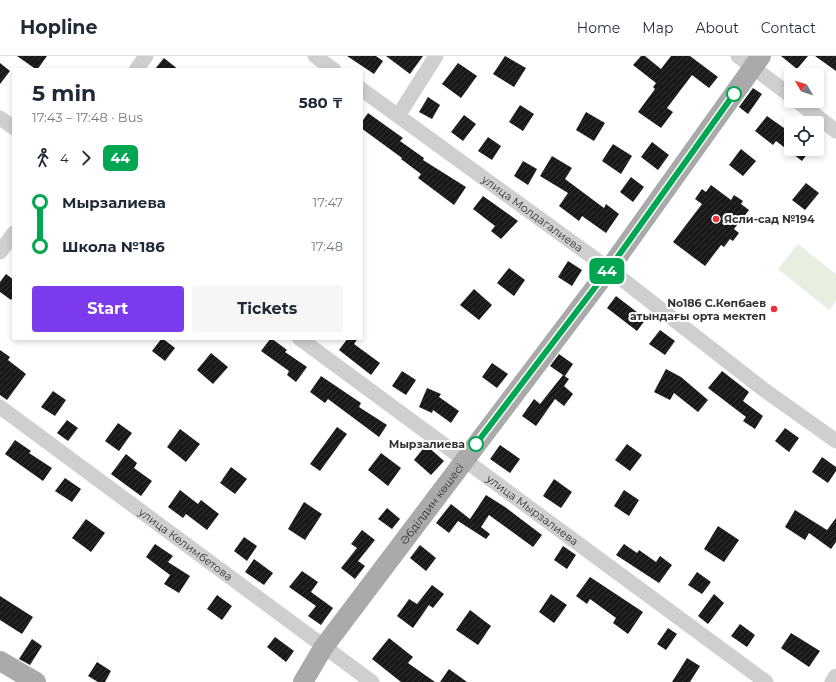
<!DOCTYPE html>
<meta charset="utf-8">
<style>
body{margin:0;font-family:Montserrat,sans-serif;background:#f6f6f7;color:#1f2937;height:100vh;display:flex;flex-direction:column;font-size:15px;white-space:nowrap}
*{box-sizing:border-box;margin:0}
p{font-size:13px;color:#747a83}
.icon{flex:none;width:22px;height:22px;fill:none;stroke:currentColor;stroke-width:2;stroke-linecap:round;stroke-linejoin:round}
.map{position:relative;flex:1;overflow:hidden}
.side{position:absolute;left:12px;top:12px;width:351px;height:272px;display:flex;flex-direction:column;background:#fff;border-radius:4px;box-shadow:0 2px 6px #0003}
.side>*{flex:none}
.badge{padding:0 8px;border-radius:6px;font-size:14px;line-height:26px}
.needle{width:26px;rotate:309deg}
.tools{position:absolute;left:784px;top:12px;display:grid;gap:8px}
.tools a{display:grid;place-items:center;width:40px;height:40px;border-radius:4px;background:#fff;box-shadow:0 2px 6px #0003;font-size:20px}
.map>.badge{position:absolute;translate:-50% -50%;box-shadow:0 0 0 2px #fff}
.legs{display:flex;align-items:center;gap:6px;height:44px;padding:0 20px;font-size:13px}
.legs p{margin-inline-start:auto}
.headline{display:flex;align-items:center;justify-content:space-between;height:68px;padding:0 20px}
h1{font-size:22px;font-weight:700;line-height:30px}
.cta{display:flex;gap:8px;margin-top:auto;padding:8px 20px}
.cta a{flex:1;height:46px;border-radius:4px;background:#7c3aed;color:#fff;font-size:16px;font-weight:700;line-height:46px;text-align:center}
.cta a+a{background:#f6f6f7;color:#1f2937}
ul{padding:0 20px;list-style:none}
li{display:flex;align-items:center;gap:14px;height:44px;font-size:15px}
li i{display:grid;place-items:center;width:6px;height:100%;margin:0 5px;background:currentColor}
li i::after{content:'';width:10px;height:10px;margin:-5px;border:3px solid;border-radius:50%;background:#fff}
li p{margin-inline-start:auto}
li:first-child i{background:linear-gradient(#0000 50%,currentColor 0)}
li:last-child i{background:linear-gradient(currentColor 50%,#0000 0)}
header{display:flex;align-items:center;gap:24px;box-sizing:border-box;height:56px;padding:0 20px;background:#fff;border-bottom:1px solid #e0e1e3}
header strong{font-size:19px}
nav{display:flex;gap:22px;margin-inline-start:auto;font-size:14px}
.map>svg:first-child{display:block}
.green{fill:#e8efe0}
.building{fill:url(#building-hatch)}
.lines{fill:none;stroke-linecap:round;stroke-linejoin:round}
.minor{stroke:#cfcfcf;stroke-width:15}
.major{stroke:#aaa;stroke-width:20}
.line-1-casing{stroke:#fff;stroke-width:9}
.line-1{stroke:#00a651;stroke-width:6}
.stop-1-dot{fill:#fff;stroke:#00a651;stroke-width:2}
.poi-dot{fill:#ed3039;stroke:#fff;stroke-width:1.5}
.labels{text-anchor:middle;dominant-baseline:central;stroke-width:4;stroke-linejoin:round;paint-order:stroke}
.street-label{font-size:11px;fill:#323232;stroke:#fff}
.poi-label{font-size:11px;font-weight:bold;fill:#323232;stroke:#fff;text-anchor:start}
.stop-label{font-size:11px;font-weight:bold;fill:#323232;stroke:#fff;text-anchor:end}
</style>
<header>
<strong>Hopline</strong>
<nav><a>Home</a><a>Map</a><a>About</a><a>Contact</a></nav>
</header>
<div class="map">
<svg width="836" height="626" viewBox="0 0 836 626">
<defs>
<pattern id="building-hatch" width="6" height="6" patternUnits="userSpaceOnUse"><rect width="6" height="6" fill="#191919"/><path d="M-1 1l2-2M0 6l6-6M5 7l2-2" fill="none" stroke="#323232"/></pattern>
</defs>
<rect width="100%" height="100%" fill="#fff"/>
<path class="green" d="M798 188 836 218V245L829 254 778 213Z"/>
<path class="building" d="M17 0H47L37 14Z
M347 0H376L383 5 374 18Z
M386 0H423L410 18Z
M505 0 526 12 514 31 493 18Z
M641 0H645L661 13 671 0H690L718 21 709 32 692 19 667 52 673 56 661 72 638 56 655 33 653 31 656 27 633 9Z
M781 0H808L797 13Z
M815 0H836V15Z
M164 2 179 14H154Z
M0 7 10 15 0 28Z
M458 7 477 20 461 42 442 28Z
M753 32 762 38 748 58 739 51Z
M428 41 440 49 432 63 419 56Z
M520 49 534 58 523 75 509 66Z
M586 56 605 67 594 85 576 74Z
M368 57 403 82 400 85 424 102 423 104 466 131 454 149 418 122 421 118 401 103 402 102 361 72V67Z
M464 59 476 68 463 85 451 76Z
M767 60 791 77V93H811L802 105 776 85 773 89 755 75Z
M488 81 501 90 492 104 478 95Z
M652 86 669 99 658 114 641 101Z
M613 88 632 100 621 118 602 105Z
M741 93 756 105 743 120 729 109Z
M552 100 572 112 565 123 604 152 606 148 619 158 606 177 582 160 579 165 559 150 568 137 540 120Z
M523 105 537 113 528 129 514 120Z
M631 121 644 131 633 146 620 136Z
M806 127 819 137 805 154 792 144Z
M711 129 731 144 734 139 743 145 741 148 749 154 734 173 739 177 733 185 730 183 724 191 721 189 705 210 673 186 702 148 695 143 702 133 706 136Z
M483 140 518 165 501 183 491 175 495 170 473 153Z
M568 205 582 214 572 230 558 221Z
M509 212 525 224 514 240 497 227Z
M6 218 14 224V239L11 244 0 236V226Z
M474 233 492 249 479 264 460 249Z
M616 240 646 263 637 275 607 252Z
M660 274 675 285 665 299 649 288Z
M162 282 175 292 165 305 152 295Z
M271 282 287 294 285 296 307 311 296 326 287 319 289 315 261 295Z
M348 282H358L354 288 380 307 371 319 339 294Z
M0 294 10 301 8 304 26 318 7 344 0 339Z
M211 297 228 311 213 328 197 314Z
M559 298 573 308 565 320 563 319 569 323 564 330 573 338 564 350 555 343 536 370 522 360 534 343 540 348 563 319 550 310Z
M492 307 508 318 497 332 482 321Z
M666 313 681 321 708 344 698 356 674 337 670 344 654 336Z
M402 315 416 324 406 339 392 330Z
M722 315 749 336 743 345 763 360 755 373 743 365 746 361 708 332Z
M321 320 361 347 359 351 387 369 379 381 328 343 325 347 310 336Z
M427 332 441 338 439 341 459 355 451 367 433 354 432 357 419 351Z
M53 335 66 344 55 360 41 351Z
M67 364 78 372 68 385 57 377Z
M118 367 132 377 119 395 105 385Z
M337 371 347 378 320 415 310 408Z
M785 372 799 382 789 396 775 385Z
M180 373 200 388 186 406 167 391Z
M15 384 31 395 29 397 52 412 43 425 5 398Z
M627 388 642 399 630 415 615 404Z
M426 389 444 405 431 419 414 404Z
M500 389 520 403 510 417 490 403Z
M381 397 401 412 388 430 368 414Z
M126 398 137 407 134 412 152 425 141 440 111 418Z
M822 401 836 411V415L828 427 812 416Z
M231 411 247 423 235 438 220 427Z
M65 422 81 433 72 446 55 435Z
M554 423 572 436 561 452 543 440Z
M180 434 198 448 201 444 219 458 207 474 186 458 183 462 168 451Z
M624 434 639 444 629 460 614 450Z
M486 439 505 451 542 479 533 491 489 459 481 471 490 478 486 483 458 465 449 477 436 467 451 448 470 463Z
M304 446 322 458 305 484 288 473Z
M387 452 400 463 392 473 378 463Z
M795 454 827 474 836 462V486L831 493 809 477 805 484 785 471Z
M86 463 105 477 91 496 72 482Z
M718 470 739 484 724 506 704 493Z
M362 474 375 484 358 505 365 510 355 523 341 512 357 492 351 488Z
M244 481 257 490 247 505 234 495Z
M155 488 173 500 168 506 190 520 179 537 164 528 170 519 146 501Z
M624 488 637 497 639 494 656 506 660 500 672 509 659 527 616 499Z
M420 489 436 502 426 515 410 502Z
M563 490 576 499 567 513 554 504Z
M254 503 273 517 264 529 245 516Z
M302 515 318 526 311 536 333 552 321 569 308 560 316 550 289 531Z
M697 516 711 526 702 538 688 529Z
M590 521 643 556 628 578 613 567 616 562 590 543 587 548 576 540Z
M432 529 444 538 433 552 429 549 413 572 397 560 409 543 417 548Z
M551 538 567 549 554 567 539 556Z
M714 538 724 547 708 568 698 560Z
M217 539 232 550 222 564 207 553Z
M0 540 33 561 22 578 0 564Z
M470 554 491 570 478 589 456 574Z
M740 568 755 579 747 591 731 580Z
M668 572 677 578 666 594 657 588Z
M791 577 820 595 809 611 781 592Z
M275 581 294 595 286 606 267 591Z
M389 582 413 601 408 607 435 626H401L372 603Z
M32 583 42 590 30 609 19 603Z
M687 602 700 610 690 626H672Z
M97 606 111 615 105 626H98L88 620Z
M449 613 467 626H440Z"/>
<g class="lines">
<g class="minor">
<path d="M315 0 334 14"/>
<path d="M738 0 791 40"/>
<path d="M136 14 146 0"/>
<path id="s1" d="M361 33 609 213 763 333 836 385"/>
<path d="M797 45 836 75"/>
<path d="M398 60 436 0"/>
<path d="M0 62 14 72"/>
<path d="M0 196 14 177"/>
<path id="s2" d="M299 282 766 626"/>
<path id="s3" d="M0 351 372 626"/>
<path d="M832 626 836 620"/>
</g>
<g class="major">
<path d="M0 605 36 626"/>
<path id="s4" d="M303 626 323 592 609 213 761 0"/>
</g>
</g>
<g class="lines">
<defs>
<path id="line-1" d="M476 388 609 213 734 38"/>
</defs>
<use href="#line-1" class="line-1-casing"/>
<use href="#line-1" class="line-1"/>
</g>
<g class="stop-1-dot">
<circle cx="734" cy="38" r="7"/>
<circle cx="476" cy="388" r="7"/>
</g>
<g class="poi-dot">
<circle cx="716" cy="163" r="4"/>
<circle cx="774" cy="253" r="4"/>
</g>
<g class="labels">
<g class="street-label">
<text stroke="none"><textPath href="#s1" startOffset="212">улица Молдагалиева</textPath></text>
<text stroke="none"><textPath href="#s4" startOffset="220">Әбділдин көшесі</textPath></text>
<text stroke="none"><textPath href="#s2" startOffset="290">улица Мырзалиева</textPath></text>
<text stroke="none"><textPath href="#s3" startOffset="231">улица Келимбетова</textPath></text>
</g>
<g class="poi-label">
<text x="724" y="163">Ясли-сад №194</text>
<text x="766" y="247" text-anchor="end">No186 С.Көпбаев<tspan x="766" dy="13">атындағы орта мектеп</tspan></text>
</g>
<g class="stop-label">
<text x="465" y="388">Мырзалиева</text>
</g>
</g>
</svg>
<div class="tools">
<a><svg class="needle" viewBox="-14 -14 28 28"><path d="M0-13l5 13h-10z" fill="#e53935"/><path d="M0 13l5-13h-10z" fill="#747a83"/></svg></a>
<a><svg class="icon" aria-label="locate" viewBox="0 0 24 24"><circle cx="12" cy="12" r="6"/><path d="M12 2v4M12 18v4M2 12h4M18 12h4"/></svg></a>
</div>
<b class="badge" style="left:607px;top:215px;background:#00a651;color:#fff">44</b>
<section class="side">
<div class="headline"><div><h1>5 min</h1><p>17:43 – 17:48 · Bus</p></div><b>580 ₸</b></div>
<div class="legs"><svg class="icon" aria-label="walk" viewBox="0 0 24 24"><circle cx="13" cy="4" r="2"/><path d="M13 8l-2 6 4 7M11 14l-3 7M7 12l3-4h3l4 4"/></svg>4<svg class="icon" aria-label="forward" viewBox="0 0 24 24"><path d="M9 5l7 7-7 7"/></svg><b class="badge" style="background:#00a651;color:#fff">44</b></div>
<ul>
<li><i style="color:#00a651"></i><b>Мырзалиева</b><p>17:47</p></li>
<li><i style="color:#00a651"></i><b>Школа №186</b><p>17:48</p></li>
</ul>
<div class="cta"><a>Start</a><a>Tickets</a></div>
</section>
</div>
